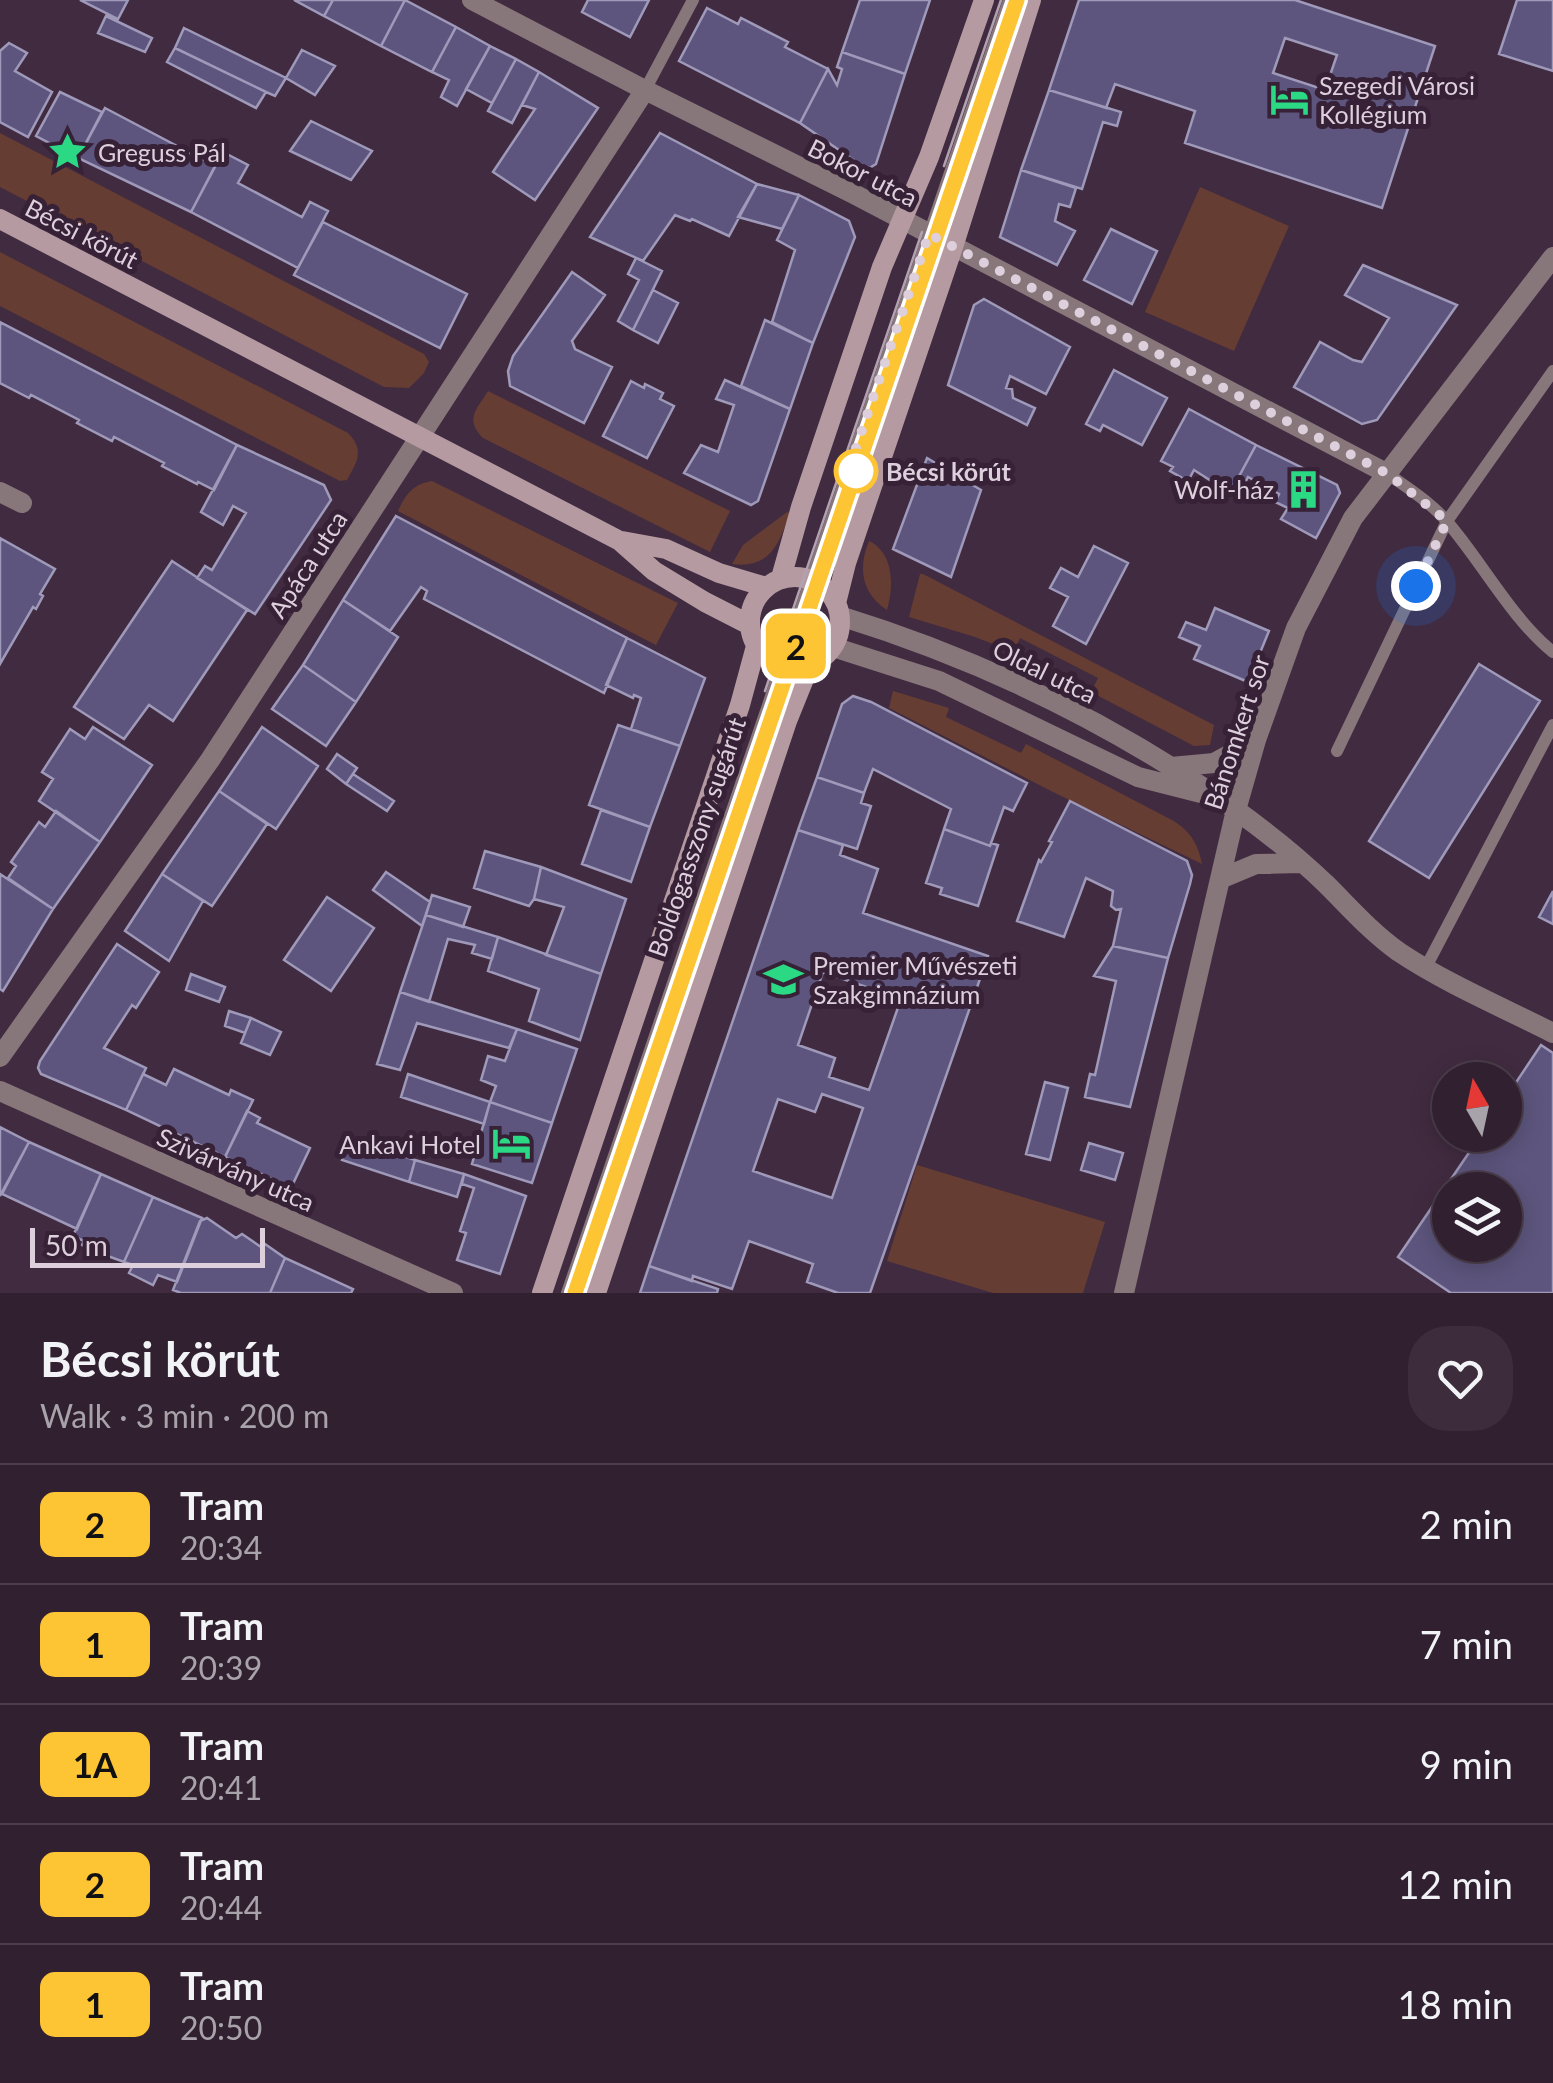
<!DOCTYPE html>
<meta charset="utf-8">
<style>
body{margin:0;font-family:Lato,sans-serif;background:#3d2d3c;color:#f1f3f6;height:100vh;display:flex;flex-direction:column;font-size:38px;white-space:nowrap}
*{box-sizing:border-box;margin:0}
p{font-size:32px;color:#a8a3ab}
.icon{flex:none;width:55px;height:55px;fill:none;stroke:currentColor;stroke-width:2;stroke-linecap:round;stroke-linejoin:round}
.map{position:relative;height:1293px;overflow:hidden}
.panel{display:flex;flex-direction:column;background:#312030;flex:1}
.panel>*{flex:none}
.badge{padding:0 20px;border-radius:15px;font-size:35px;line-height:65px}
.needle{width:65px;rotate:351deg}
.buttons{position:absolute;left:1432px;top:1062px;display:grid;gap:20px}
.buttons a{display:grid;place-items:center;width:90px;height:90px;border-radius:50%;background:#312030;box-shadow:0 5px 25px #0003,0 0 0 2px #4c3e4c;font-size:50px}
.scale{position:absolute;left:30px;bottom:25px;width:235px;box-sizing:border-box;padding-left:10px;border:5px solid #ddcfdc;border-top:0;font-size:28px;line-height:35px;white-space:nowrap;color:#ddcfdc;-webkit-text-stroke:8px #362136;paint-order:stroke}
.you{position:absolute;width:50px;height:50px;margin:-25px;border:8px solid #fff;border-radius:50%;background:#1a73e8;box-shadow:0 0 0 15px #1a73e833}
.map>.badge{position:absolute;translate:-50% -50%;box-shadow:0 0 0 5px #fff}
.round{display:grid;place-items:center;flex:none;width:105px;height:105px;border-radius:40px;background:#3d2d3c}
.overview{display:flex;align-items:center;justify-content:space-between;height:170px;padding:0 40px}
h1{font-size:48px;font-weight:700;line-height:75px}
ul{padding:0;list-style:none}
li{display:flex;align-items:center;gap:30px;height:120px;padding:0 40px;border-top:2px solid #4c3e4c}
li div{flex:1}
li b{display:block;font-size:38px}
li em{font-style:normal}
li .badge{min-width:110px;font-weight:700;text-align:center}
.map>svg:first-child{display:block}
.green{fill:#663d32}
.building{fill:#5d557d;stroke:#9f99ba;stroke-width:2.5;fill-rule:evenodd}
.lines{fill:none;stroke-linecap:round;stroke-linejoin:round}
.lane{stroke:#87767a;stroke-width:12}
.street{stroke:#87767a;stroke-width:20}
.secondary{stroke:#b59ba1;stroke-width:20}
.tram{stroke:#b2a2b1;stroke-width:2.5}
.line-casing{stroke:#fff;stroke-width:22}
.line{stroke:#fdc434;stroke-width:15}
.walk{stroke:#ddcfdc;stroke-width:10;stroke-dasharray:0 18}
.stop-dot{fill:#fff;stroke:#fdc434;stroke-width:5}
.labels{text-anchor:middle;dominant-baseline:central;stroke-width:10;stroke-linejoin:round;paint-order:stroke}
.poi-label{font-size:25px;fill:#ddcfdc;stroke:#362136;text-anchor:start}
.street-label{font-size:25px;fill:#ddcfdc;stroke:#362136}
.stop-label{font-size:25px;font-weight:bold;fill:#ddcfdc;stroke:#362136;text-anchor:start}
</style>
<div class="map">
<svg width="1553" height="1293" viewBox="0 0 1553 1293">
<rect width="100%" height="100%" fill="#412b40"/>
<path class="green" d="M0 133 424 354 429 362 424 373 409 388 384 387 0 187Z
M1200 187 1289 226 1234 351 1145 312Z
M0 252 348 433C365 450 357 462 347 480L340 481 0 306Z
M488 391 730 511 710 552 483 438C464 419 477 409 488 391Z
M432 481 678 603 656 645 398 511C406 494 413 484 432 481Z
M787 512 790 513C779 544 770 569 732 564L743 545Z
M869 541C894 553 894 586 887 610 861 593 858 568 869 541Z
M920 574H923L1214 725 1210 745 1194 746 1091 692 1098 678 1020 638 1014 652 975 637 909 617Z
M893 691 949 708 946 717 1021 753 1026 744 1172 820C1190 831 1198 843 1202 864L1053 792 889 708Z
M917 1165 1105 1222 1083 1293H993L887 1261Z"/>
<path class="building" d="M80 0H128L118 19Z
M294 0H333L324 16Z
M333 0H405L381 46 324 16Z
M405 0 456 27 432 72 381 46Z
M588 0H649L630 37 582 12Z
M860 0H930L905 74 842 52Z
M1079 0H1295L1435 46 1382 208 1185 143 1195 111 1115 84 1106 108 1049 90ZM1285 38 1337 55 1325 90 1273 73Z
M1517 0H1553V71L1499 54Z
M707 8 738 24 741 18 788 42 785 47 828 69 800 123 679 61Z
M106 16 152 38 145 52 98 33Z
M456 27 490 46 457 106 441 97 449 80 432 72Z
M184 28 286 78 275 96 266 92 175 48Z
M9 43 27 53 15 71 52 92 28 137 0 122V51Z
M490 46 516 59 492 103 466 89Z
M175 48 266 92 256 108 167 62Z
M302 50 335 66 315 95 286 78Z
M842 52 905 74 876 164 871 167 865 168 800 123 828 69 837 85 842 69 837 67Z
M516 59 539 72 512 123 488 111Z
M539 72 598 108 535 200 493 172 535 109 522 105Z
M1049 90 1121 112 1117 126 1103 122 1082 189 1021 170Z
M60 92 102 112 78 158 36 136Z
M105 108 215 166 191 212 78 158Z
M311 121 372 151 351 180 290 151Z
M660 133 757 184 729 236 692 219 690 221 675 215 643 261 590 237Z
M223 152 248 165 238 183 302 217 310 202 328 211 298 268 191 212Z
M1021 170 1076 188 1070 207 1059 204 1055 221 1075 231 1057 265 1000 237Z
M757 184 799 195 782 229 738 217Z
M799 195 849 221 855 237 813 343 772 322 795 250 777 240Z
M323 222 467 294 440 348 294 275Z
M1111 229 1157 251 1132 304 1084 280Z
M636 258 662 271 633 330 618 321 639 280 628 274Z
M1363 265 1457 305 1377 420 1362 424 1294 387 1320 342 1353 360 1362 362 1389 318 1345 295Z
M572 272 605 295 572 341 575 349 612 367 584 423 510 386 508 371 513 356Z
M653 290 678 303 658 343 633 330Z
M984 299 1070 347 1046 394 1010 376 1006 388 1012 389 1013 398 1035 408 1027 425 948 385 974 305Z
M765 320 813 343 790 409 741 386Z
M0 322 237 445 214 490 198 482 197 484 162 466 164 463 114 437 112 441 77 423 79 420 31 395 29 398 0 383Z
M1114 370 1167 398 1142 445 1103 425 1100 431 1086 424Z
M725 380 790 409 758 501 751 505 684 473 701 445 718 452 734 405 716 399Z
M631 381 644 388 645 384 663 393 660 399 674 406 647 458 603 436Z
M1189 409 1256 445 1230 493 1194 470 1188 481 1170 471 1173 467 1161 461Z
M237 445 324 485 331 500 255 614 197 578 205 566 212 570 246 513 233 506 223 525 201 512Z
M1256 445 1337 485 1340 493 1316 538 1281 519 1288 508 1275 502 1279 494 1248 477 1245 483 1237 480Z
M927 458 981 490 951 577 893 549Z
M396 516 627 638 604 693 424 599 427 591 421 587 390 631 343 600Z
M0 538 55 569 40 594 43 596 36 609 33 607 0 664Z
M1094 546 1128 563 1086 644 1053 626 1068 597 1050 588 1061 568 1078 577Z
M172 561 247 610 173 721 149 705 124 739 74 707Z
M343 600 398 637 356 702 303 665Z
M1215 608 1269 631 1248 682 1194 659 1200 646 1179 637 1186 622 1206 630Z
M627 638 705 678 680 746 631 729 641 698 634 695 633 698 606 685Z
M1479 664 1540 701 1429 878 1369 841Z
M303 665 356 702 326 746 272 709Z
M853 696 871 702 1027 783 1013 811 1004 807 990 846 944 829 951 809 873 769 864 793 817 777 842 704Z
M618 725 680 746 650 827 589 805Z
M93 727 152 765 100 842 39 801 53 779 42 772 70 729 85 739Z
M262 727 318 766 276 829 219 791Z
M337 754 357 768 346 784 327 769Z
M353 774 394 801 387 811 346 784Z
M817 777 864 793 861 803 871 806 857 849 798 830Z
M219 791 267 824 212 906 162 874Z
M1070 801 1187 861 1192 875 1190 884 1168 958 1113 946 1121 909 1116 910 1111 906 1113 891 1086 878 1064 937 1017 921 1039 860 1041 862 1052 842 1049 841Z
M601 810 650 827 631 882 582 864Z
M56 811 100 842 53 909 8 878 16 866 11 862 39 822 45 827Z
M944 829 990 846 991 843 998 845 978 906 940 894 942 888 926 883Z
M798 830 843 845 840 855 878 869 863 913 988 956 870 1293H838L807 1282 813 1264 749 1241 732 1289 693 1276 692 1281 649 1266ZM823 972 901 999 869 1090 829 1077 835 1058 798 1045ZM822 1094 863 1108 832 1198 753 1171 778 1099 815 1112Z
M485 851 541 867 534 899 529 906 474 888Z
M541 867 626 899 601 974 546 955 564 907 534 899Z
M386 872 430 902 422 926 373 890Z
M0 874 53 909 3 991 0 989Z
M162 874 203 901 169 961 125 931Z
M1553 891V924L1539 917Z
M432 895 470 907 463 927 426 915Z
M327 897 374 928 331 991 284 960Z
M426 915 498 937 492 959 472 953 475 945 448 939 429 1002 400 992Z
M498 937 601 974 580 1040 529 1021 539 989 488 971Z
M117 944 159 972 136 1008 132 1005 104 1048 146 1068 126 1110 41 1074 38 1068 40 1061Z
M1113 946 1168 958 1130 1107 1085 1097 1090 1074 1095 1075 1116 981 1094 976Z
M191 974 225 987 219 1002 186 990Z
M400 992 517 1029 509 1048 417 1023 400 1070 377 1064Z
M229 1011 251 1018 245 1033 225 1026Z
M251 1018 281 1032 270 1055 241 1043Z
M517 1029 577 1049 552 1123 490 1102 496 1086 481 1080 488 1056 505 1061Z
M1541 1045 1553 1053V1293H1451L1398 1257 1481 1135H1505V1099ZM1450 1190H1505V1245H1450Z
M174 1069 229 1095 231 1090 253 1100 225 1157 126 1110 143 1074 166 1085Z
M408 1074 490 1102 484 1124 401 1097Z
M1045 1082 1068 1088 1050 1160 1026 1154Z
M490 1102 552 1123 532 1183 472 1164Z
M247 1111 260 1118 257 1123 310 1148 291 1188 225 1157Z
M0 1127 29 1142 0 1196Z
M349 1137 415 1160 409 1182 342 1160Z
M29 1142 101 1174 77 1229 2 1194Z
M1089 1143 1123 1153 1115 1180 1081 1170Z
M415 1160 464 1174 457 1197 409 1182Z
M101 1174 153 1197 124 1262 105 1255 108 1250 104 1248 102 1254 82 1245 84 1241 73 1236Z
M464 1174 526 1196 500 1274 457 1260 466 1233 460 1231 474 1188 462 1184Z
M153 1197 202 1218 177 1282 158 1275 153 1285 129 1273 133 1265 124 1262Z
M207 1218 236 1238 242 1234 261 1247 265 1244 285 1258 270 1293H181L173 1290 200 1221Z
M285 1258 353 1289 351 1293H270Z
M649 1266 718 1289 717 1293H640Z"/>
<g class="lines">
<path class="lane" d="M645 90 693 0
M1388 474C1409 489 1433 504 1449 524 1483 564 1512 619 1553 652
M1337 751 1447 521 1553 371
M1426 967 1553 725
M567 1293 1009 0"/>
<path class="street" d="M472 0 645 90 852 193 1388 474
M0 492 22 503
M840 616C979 659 1114 724 1233 808 1264 830 1299 858 1327 885 1350 908 1372 933 1399 952 1447 984 1502 1007 1553 1033
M833 647 939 681 1138 777 1201 793
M1171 767 1214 763 1256 740
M1220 879 1256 864 1301 863
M0 1057 210 760 645 90
M0 1091 453 1293
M1124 1293 1236 810 1256 740 1296 628 1353 518 1553 257"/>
<path class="secondary" d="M0 219 620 541 654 571 705 602 750 625
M622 541 666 549 719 573 766 587
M750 622a45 45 0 1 1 90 0a45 45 0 1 1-90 0Z
M781 578 801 507 882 267 929 157 984 0
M836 603 846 563 953 247 1031 0
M542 1293 740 705 756 646
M596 1293 787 721 810 664"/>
<path class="tram" d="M944 166 1001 0
M765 691 922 232
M575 1293 1017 0"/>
</g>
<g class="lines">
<defs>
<path id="line" d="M575 1293 1017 0"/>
</defs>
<use href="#line" class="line-casing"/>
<use href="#line" class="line"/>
<path class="walk" d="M856 471 844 483 929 234 1388 474 1447 521 1416 586"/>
</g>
<defs>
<symbol id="hotel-bare" viewBox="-9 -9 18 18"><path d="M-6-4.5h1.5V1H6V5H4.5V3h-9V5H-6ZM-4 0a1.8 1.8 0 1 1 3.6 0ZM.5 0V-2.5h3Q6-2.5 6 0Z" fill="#2bd884" stroke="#362136" stroke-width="2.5" paint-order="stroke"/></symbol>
<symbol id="sight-bare" viewBox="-9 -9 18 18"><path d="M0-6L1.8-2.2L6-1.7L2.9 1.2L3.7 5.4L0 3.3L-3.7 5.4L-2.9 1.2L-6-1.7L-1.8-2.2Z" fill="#2bd884" stroke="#362136" stroke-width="2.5" paint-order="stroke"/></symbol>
<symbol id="building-bare" viewBox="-9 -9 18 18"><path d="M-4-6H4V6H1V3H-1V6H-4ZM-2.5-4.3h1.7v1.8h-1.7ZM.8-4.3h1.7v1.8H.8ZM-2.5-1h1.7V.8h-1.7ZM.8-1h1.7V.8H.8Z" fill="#2bd884" stroke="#362136" stroke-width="2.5" paint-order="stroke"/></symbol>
<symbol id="school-bare" viewBox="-9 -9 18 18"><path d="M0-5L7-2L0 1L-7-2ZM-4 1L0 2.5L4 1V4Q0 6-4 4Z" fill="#2bd884" stroke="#362136" stroke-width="2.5" paint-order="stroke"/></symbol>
</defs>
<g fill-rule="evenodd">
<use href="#hotel-bare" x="1262" y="72" width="55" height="55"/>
<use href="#sight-bare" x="40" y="124" width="55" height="55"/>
<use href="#building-bare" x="1276" y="462" width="55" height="55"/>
<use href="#school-bare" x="756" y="952" width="55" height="55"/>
<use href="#hotel-bare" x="484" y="1116" width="55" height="55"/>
</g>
<circle class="stop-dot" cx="856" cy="471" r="20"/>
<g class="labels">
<g class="poi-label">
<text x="1319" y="85">Szegedi Városi<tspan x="1319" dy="29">Kollégium</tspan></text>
<text x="98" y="152">Greguss Pál</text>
<text x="1274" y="489" text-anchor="end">Wolf-ház</text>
<text x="813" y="965">Premier Művészeti<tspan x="813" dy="29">Szakgimnázium</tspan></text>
<text x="481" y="1144" text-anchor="end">Ankavi Hotel</text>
</g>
<g class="street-label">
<text transform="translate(863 172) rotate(27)">Bokor utca</text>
<text transform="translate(82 233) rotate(27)">Bécsi körút</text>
<text transform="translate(307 564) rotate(-57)">Apáca utca</text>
<text transform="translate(1045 671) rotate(26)">Oldal utca</text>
<text transform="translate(1236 732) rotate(-72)">Bánomkert sor</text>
<text transform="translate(696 837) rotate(-71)">Boldogasszony sugárút</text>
<text transform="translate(236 1169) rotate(24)">Szivárvány utca</text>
</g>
<g class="stop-label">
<text x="886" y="471">Bécsi körút</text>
</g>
</g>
</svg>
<div class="buttons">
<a><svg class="needle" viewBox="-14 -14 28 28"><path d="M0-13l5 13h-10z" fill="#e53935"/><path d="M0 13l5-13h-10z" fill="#a8a3ab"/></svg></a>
<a><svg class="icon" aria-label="layers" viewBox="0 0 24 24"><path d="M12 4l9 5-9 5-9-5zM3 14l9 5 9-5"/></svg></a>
</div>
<div class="scale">50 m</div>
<div class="you" style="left:1416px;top:586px"></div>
<b class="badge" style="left:796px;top:646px;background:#fdc434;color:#111">2</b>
</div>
<section class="panel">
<div class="overview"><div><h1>Bécsi körút</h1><p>Walk · 3 min · 200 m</p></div><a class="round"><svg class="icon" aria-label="heart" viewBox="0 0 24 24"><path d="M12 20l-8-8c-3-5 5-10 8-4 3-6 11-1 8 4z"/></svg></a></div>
<ul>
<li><span class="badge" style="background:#fdc434;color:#111">2</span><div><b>Tram</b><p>20:34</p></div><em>2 min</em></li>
<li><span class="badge" style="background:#fdc434;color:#111">1</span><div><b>Tram</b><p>20:39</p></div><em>7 min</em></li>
<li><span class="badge" style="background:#fdc434;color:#111">1A</span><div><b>Tram</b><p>20:41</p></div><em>9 min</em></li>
<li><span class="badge" style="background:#fdc434;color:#111">2</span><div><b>Tram</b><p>20:44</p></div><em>12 min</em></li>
<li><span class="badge" style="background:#fdc434;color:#111">1</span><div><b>Tram</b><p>20:50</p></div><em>18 min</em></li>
</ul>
</section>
